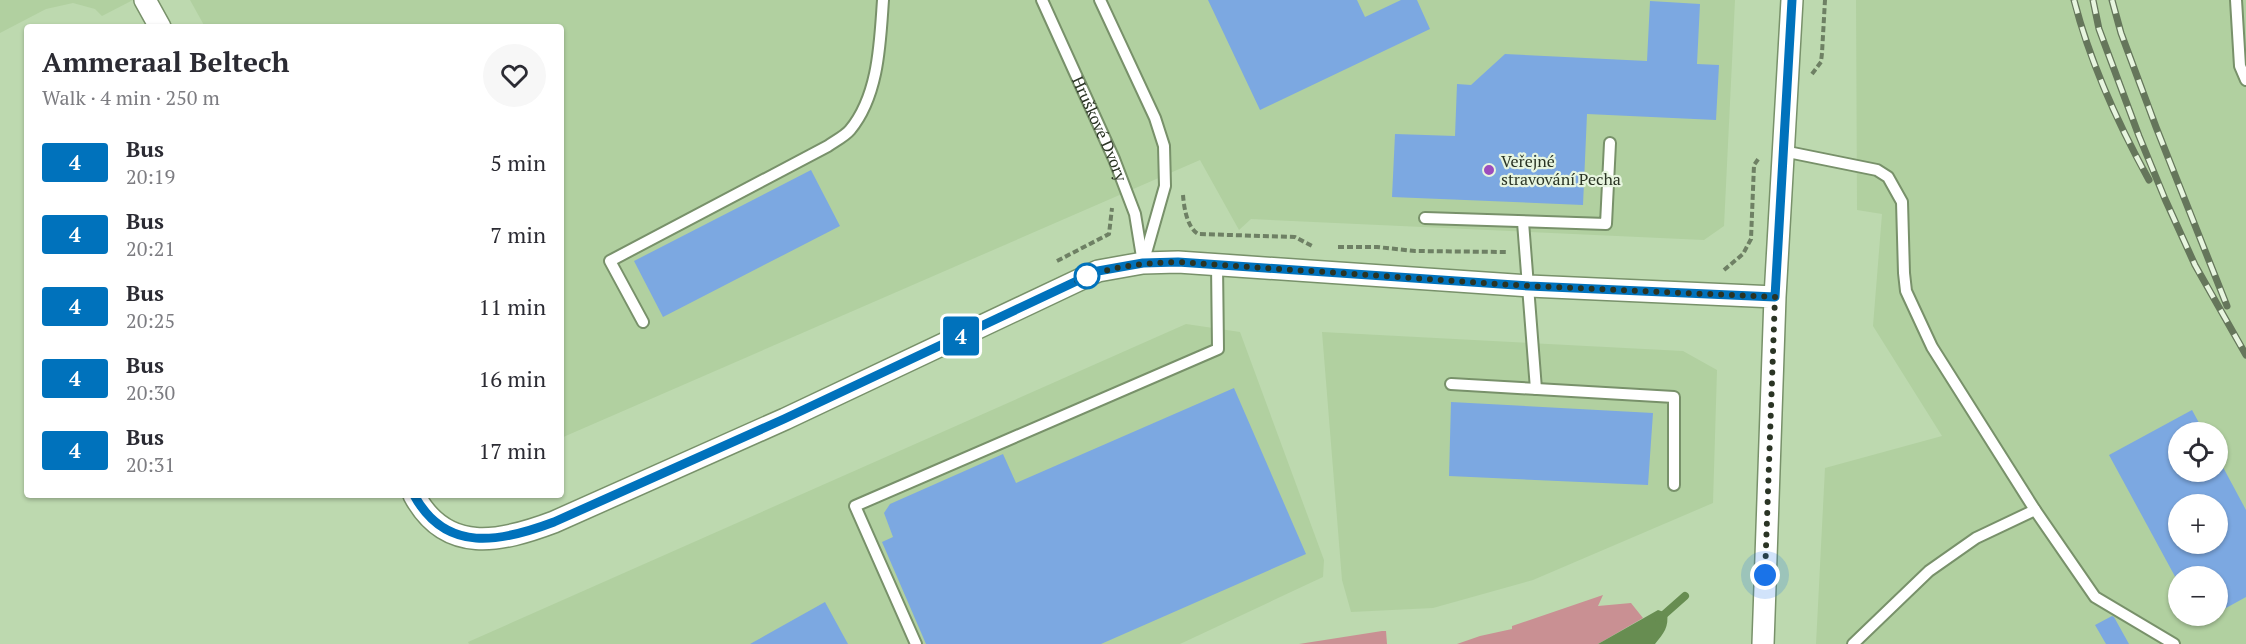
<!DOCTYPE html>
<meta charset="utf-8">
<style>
body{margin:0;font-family:"PT Serif",serif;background:#f7f7f7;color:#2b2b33;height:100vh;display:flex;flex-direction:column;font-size:22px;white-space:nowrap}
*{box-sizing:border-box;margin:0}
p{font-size:20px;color:#7c7c81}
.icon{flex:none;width:33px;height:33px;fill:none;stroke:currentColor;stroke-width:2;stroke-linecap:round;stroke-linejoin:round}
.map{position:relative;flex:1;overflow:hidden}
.drawer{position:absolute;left:24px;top:24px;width:540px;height:474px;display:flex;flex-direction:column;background:#fff;border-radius:6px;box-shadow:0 2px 4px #0004}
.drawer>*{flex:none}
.badge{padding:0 12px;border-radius:4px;font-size:21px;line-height:39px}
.fabs{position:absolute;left:2168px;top:422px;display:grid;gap:12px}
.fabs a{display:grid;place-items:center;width:60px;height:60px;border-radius:50%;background:#fff;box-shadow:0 2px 4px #0004;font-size:30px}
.you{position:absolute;width:30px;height:30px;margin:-15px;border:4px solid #fff;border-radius:50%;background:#1a73e8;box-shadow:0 0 0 9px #1a73e833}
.map>.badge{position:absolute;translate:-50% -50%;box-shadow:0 0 0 3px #fff}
.round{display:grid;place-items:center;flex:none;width:63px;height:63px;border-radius:32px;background:#f7f7f7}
.headline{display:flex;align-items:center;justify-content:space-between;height:102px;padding:0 18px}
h1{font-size:28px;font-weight:600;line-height:45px}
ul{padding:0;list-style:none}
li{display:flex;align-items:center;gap:18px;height:72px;padding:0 18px}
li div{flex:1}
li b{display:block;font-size:22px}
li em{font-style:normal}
li .badge{min-width:66px;font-weight:700;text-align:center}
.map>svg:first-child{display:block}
.built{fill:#b1d0a0;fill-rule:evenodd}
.green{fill:#c99093}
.water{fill:#678d51}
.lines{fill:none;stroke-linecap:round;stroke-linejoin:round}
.stream{stroke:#678d51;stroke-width:8}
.building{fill:#7ca8e1;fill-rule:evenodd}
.lane-casing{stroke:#78916a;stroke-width:14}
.street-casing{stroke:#78916a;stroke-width:24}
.path{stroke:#6e8064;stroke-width:4;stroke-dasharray:6 3;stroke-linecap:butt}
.lane{stroke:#fff;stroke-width:10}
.street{stroke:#fff;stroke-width:21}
.rail-casing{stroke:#65765b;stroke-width:7}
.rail{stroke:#e7f5df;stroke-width:4.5;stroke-dasharray:14;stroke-linecap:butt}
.line-casing{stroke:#fff;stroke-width:14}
.line{stroke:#0072bc;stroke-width:9}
.walk{stroke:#2a3424;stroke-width:6;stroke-dasharray:0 10.8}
.poi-dot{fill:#9c4dbd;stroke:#e7f5df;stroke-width:2}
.stop-dot{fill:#fff;stroke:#0072bc;stroke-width:3}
.labels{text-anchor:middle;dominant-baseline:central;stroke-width:4.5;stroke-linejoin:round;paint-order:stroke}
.street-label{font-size:16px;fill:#2a3424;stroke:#e7f5df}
.poi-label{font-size:16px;fill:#2a3424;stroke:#e7f5df;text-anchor:start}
</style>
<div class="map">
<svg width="2246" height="644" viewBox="0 0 2246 644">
<rect width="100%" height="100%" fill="#bdd9af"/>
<path class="built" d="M0 0H133L102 16 95 9 73 3 46 9 0 33Z
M190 0H1735L1724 226 1704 240 1251 219 1239 230 1200 160 561 438V27H205Z
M1856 0H2246V644H1816L1825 468 1942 436 1873 326 1882 214 1857 210ZM2178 432H2217V471H2178ZM2178 504H2217V543H2178ZM2178 576H2217V615H2178Z
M1186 324 1240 332 1324 560 1323 577 1180 644H469L468 642Z
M1322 332 1683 351 1717 370 1713 503 1533 580 1433 608 1351 612 1342 580Z"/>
<path class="green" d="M1603 595 1598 606 1631 603 1643 618 1598 644H1457L1480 636 1512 629V626Z
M1382 631H1386L1387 644H1299Z"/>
<path class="water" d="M1658 610 1667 613C1669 627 1664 633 1655 644H1598Z"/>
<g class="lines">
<path class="stream" d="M1659 619 1685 596"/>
</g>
<path class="building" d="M1208 0H1357L1365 17 1401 0H1417L1430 29 1260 110Z
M1650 1 1700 4 1697 64 1719 65 1716 120 1587 114 1583 205 1392 197 1395 134 1455 136 1457 84 1471 85 1505 54 1647 61Z
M811 170 840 226 663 317 634 261Z
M1234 388 1306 554 1101 644H926L882 542 893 537 884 513 890 504 1003 454 1016 483Z
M1451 402 1653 413 1648 485 1449 476Z
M2192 410 2204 432H2178V471H2217V456L2246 510V597L2217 613V576H2178V582L2109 455ZM2178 504H2217V543H2178Z
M825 602 848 644H750Z
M2112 616 2114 617 2129 644H2106L2095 625Z"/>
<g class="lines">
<defs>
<g id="lane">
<path id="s1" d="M1042 0 1114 159 1135 214 1143 263"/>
<path d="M1100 0 1155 118 1164 146 1165 186 1144 260"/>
<path d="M2236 0 2240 66 2246 80"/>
<path d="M1783 151 1877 170 1888 177 1902 202 1904 273 1906 291 1932 347 2035 510 2095 597 2174 644"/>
<path d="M1425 218 1606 224 1610 143"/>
<path d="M1523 222 1536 389"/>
<path d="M643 322 610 261 828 146C835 141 845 136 850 130 879 95 880 42 883 0"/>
<path d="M1451 384 1674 397V485"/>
<path d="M916 644 855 506 1218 349 1217 264"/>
<path d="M1853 644 1929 571 1976 538 2035 510"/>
</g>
<path id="street" d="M145 0 160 27
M414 495C446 555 501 542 554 522L785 419 1098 271 1143 263 1178 262 1529 286 1775 297
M1763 644 1775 297 1792 0"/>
</defs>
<use href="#lane" class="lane-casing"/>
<use href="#street" class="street-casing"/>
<path class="path" d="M1812 74 1821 62 1822 53 1825 0
M1183 195C1184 208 1187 227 1198 234L1295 237 1312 246
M1338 247H1377L1415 251 1507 252
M1057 261 1109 234 1112 208
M1724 270 1743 254 1751 239 1754 165 1759 158"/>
<use href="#lane" class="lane"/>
<use href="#street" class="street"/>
<defs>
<path id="rail" d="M2074 0C2090 62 2118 124 2149 180
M2093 0 2099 29 2139 136 2165 199 2195 265 2246 355
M2112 0 2121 33 2156 127 2227 306"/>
</defs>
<use href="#rail" class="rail-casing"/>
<use href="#rail" class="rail"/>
</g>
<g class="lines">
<defs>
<path id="line" d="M414 495C446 554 501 542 554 522L784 419 1098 271 1143 263 1178 262 1529 286 1775 297 1792 0"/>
</defs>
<use href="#line" class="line-casing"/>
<use href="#line" class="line"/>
<path class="walk" d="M1087 276 1077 281C1110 266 1142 263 1178 262L1529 286 1775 297 1765 575"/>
</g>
<circle class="poi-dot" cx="1489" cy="170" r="6"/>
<circle class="stop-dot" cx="1087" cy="276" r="12"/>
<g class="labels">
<g class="street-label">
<text stroke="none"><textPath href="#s1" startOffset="141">Hruškové Dvory</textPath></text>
</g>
<g class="poi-label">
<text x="1501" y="161">Veřejné<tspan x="1501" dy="18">stravování Pecha</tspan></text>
</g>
</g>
</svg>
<div class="fabs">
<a><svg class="icon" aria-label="locate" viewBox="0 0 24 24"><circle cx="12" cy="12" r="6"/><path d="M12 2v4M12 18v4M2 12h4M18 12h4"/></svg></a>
<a>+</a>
<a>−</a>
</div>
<div class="you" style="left:1765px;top:575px"></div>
<b class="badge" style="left:961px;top:336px;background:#0072bc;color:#fff">4</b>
<section class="drawer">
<div class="headline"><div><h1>Ammeraal Beltech</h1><p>Walk · 4 min · 250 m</p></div><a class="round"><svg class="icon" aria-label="heart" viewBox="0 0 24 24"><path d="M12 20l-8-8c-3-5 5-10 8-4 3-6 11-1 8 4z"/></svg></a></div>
<ul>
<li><span class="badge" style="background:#0072bc;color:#fff">4</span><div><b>Bus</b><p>20:19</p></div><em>5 min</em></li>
<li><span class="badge" style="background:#0072bc;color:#fff">4</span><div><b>Bus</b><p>20:21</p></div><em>7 min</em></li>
<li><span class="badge" style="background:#0072bc;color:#fff">4</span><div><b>Bus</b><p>20:25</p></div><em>11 min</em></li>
<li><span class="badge" style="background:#0072bc;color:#fff">4</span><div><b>Bus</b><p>20:30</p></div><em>16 min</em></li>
<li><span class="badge" style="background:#0072bc;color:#fff">4</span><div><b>Bus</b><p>20:31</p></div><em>17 min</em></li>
</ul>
</section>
</div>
